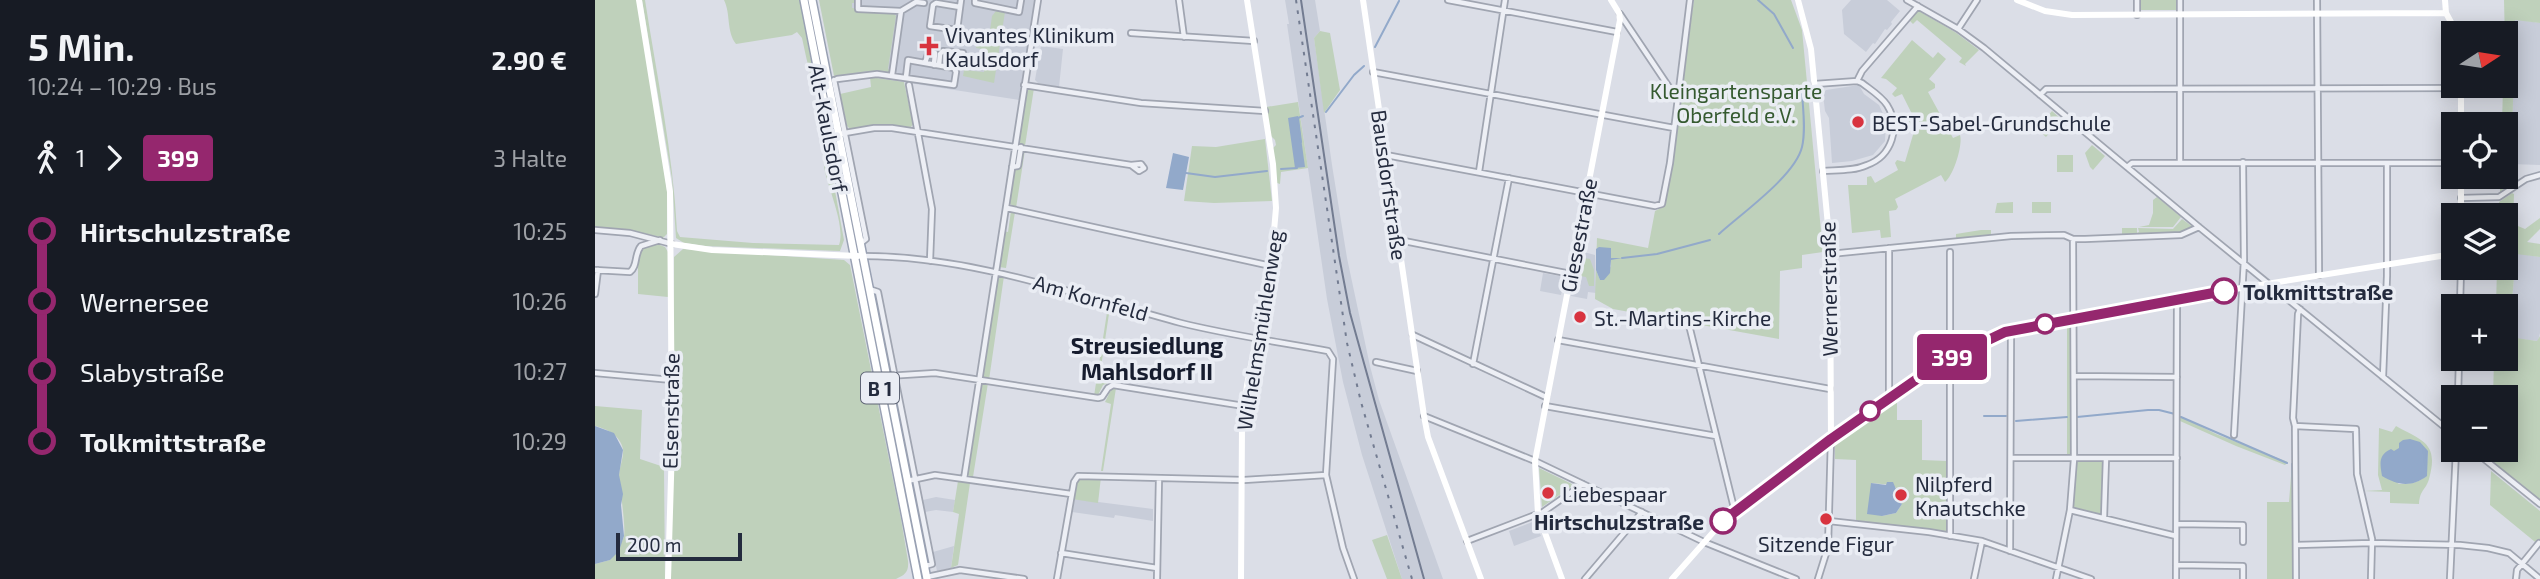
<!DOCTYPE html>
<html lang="de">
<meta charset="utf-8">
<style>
body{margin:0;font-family:"Exo 2",sans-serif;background:#242831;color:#f1f3f6;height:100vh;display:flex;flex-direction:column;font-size:26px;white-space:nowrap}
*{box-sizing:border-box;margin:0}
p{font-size:23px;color:#9ea1a6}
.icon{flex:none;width:38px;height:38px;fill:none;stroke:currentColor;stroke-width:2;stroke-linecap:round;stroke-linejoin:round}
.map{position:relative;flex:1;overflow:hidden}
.sheet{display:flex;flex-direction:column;background:#171b24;width:595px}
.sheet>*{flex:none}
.badge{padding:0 14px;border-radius:5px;font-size:24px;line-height:46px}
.needle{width:46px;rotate:78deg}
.controls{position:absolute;left:1846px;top:21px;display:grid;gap:14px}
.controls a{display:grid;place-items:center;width:77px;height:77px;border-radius:0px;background:#171b24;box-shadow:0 4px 18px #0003;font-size:35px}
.scale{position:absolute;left:21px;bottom:18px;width:126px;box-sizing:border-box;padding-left:7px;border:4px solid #242b3e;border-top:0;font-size:19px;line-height:24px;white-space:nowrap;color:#242b3e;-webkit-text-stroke:5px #eaedf4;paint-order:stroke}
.map>.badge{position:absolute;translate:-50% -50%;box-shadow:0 0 0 4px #fff}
.legs{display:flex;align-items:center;gap:10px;height:77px;padding:0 28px;font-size:23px}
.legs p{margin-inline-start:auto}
.summary{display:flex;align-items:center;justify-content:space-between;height:119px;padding:0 28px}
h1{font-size:38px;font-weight:700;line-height:52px}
ul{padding:0 28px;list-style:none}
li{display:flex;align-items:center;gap:24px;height:70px;font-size:26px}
li i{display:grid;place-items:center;width:10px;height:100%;margin:0 9px;background:currentColor}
li i::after{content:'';width:18px;height:18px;margin:-9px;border:5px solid;border-radius:50%;background:#171b24}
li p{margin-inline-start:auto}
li:first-child i{background:linear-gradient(#0000 50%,currentColor 0)}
li:last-child i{background:linear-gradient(currentColor 50%,#0000 0)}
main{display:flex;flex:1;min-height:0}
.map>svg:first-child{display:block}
.built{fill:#c8cdd9}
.green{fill:#bfd1bb;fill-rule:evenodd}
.water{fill:#92a9ca}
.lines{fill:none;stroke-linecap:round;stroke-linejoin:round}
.stream{stroke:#92a9ca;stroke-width:2}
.street-casing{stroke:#a0a5b1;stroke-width:8}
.primary-casing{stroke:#99a1b3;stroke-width:10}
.street{stroke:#edeff5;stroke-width:4.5}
.secondary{stroke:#fff;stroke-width:6}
.primary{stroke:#fff;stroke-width:7}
.tram{stroke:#737c91;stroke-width:2}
.rail{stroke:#737c91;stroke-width:2;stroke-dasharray:3.5 7;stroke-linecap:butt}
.line-1-casing{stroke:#fff;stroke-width:16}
.line-1{stroke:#95276e;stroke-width:10}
.poi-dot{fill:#d8333f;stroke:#eaedf4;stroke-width:2.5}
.stop-1-dot{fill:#fff;stroke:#95276e;stroke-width:3.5}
.labels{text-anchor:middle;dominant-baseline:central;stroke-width:7;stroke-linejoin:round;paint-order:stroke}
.shield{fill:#eaedf4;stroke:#5f6575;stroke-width:2}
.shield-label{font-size:19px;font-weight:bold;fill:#242b3e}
.poi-label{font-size:21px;fill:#242b3e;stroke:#eaedf4;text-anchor:start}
.park-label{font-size:21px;fill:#355a30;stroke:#eaedf4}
.street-label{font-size:21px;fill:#242b3e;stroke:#eaedf4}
.stop-label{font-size:21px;font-weight:bold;fill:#242b3e;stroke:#eaedf4;text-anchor:start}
.neighbourhood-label{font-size:23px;font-weight:bold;fill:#161c2e;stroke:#eaedf4}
</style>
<main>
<section class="sheet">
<div class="summary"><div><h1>5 Min.</h1><p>10:24 – 10:29 · Bus</p></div><b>2.90 €</b></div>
<div class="legs"><svg class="icon" aria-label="walk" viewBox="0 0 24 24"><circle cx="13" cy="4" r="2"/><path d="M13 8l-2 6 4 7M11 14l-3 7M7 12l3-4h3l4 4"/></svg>1<svg class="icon" aria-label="forward" viewBox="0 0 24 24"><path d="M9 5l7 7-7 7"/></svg><b class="badge" style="background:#95276e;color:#fff">399</b><p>3 Halte</p></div>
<ul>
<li><i style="color:#95276e"></i><b>Hirtschulzstraße</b><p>10:25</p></li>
<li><i style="color:#95276e"></i><span>Wernersee</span><p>10:26</p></li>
<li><i style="color:#95276e"></i><span>Slabystraße</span><p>10:27</p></li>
<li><i style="color:#95276e"></i><b>Tolkmittstraße</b><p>10:29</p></li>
</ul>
</section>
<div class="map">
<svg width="1945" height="579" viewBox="0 0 1945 579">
<rect width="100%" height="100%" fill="#dbdee7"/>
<path class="built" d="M226 0H440L424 100 275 77 243 83Z
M690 0H720L725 31 719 38 737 165 752 258 775 366 784 400 848 579H807L767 455 748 382 732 299 692 24H694Z
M1256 0H1292L1305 11 1296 22 1297 24 1292 30 1290 29 1280 44 1278 43 1271 52 1249 34 1247 10Z
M1920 19 1945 23V165L1916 164Z
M446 46 468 49 464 87 443 83 440 80Z
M1264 85 1269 94 1284 105 1291 120 1290 141 1278 155 1257 161 1237 163 1234 118 1230 111 1228 94 1231 90Z
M985 251 1000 255 1001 293 993 292 992 299 976 296Z
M1921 253 1945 257V333L1943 341 1914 338Z
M948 273 970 277 966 295 945 291Z
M1867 390 1899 391 1898 397H1867Z
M341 497 360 500 358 512 341 510 330 512 328 500Z
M480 499 558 509V521L520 515 519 518 477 512Z
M940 521 946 536 919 546 914 531Z
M359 546 356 568 342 571 338 552Z"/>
<path class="green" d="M0 0H42L68 162 72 191V234L68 238C45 232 23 227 0 228Z
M47 0H50C62 77 78 153 82 231L85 237 158 243 244 245C251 225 232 187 229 166 227 150 228 134 225 117 220 90 212 64 207 38L202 32 197 35 141 44C131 31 136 14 129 0H205L249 240 245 251 110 246 89 243 81 238 77 179Z
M224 0H262L261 3H257V8L297 12 301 16 293 69 295 70V73L274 71 239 76Z
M1099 0H1196L1207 30 1228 252 1207 255V268L1185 271 1184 339 1018 309 1000 299 1002 238 1053 248 1060 211 1068 207ZM1015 248 1016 266 1009 279 1005 280 1001 270V249Z
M1546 0H1581V10H1546Z
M1909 0H1945V23L1920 20 1916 183 1905 192V177H1911V124H1907L1908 86H1911Z
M1322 10 1360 32 1384 50 1370 64 1371 66 1364 62 1367 58 1322 20 1318 24 1315 21Z
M401 11 410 12 399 83 368 76 369 70 389 72 392 50 381 48 383 36 394 38 397 16Z
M725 31 735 33 745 90 729 113 719 38Z
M1317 40 1338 58 1343 52 1351 59 1334 79 1340 84V88L1333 92 1358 138 1365 135C1368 144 1359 175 1350 182L1346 175 1300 199 1303 207 1301 210 1294 211 1296 237 1286 238 1285 230 1257 233 1253 185H1272V177L1276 176 1280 183 1303 170 1300 163 1302 160 1310 162 1320 128 1313 125V122L1319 118 1307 94 1300 97 1297 94 1302 88 1291 79 1286 78Z
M275 77 309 82 318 124 316 127 286 125 255 129 252 126 245 94 276 87Z
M432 88H439L430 146 423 144Z
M703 102 713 168 686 172 685 184 682 183 678 148 681 145 680 140 676 136 671 107Z
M1457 111 1466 119 1451 137 1442 129Z
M670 139 677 201 619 203 589 201 597 146 621 147Z
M1497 145 1510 156 1498 170 1495 167 1490 153Z
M428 150H430L421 208 414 203 418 169 424 170Z
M1462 155H1478V172H1462Z
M1917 193 1919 194 1918 224 1930 229 1945 218V229L1932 242 1945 244V257L1921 254 1914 337 1942 341 1945 336V500L1897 462V450H1911V397H1898L1899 359H1911V306H1901L1902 268H1911V215H1904V202Z
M1562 197 1586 217 1578 227H1544L1554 225 1558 213V200Z
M1418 202V213H1400L1402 203Z
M1437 202H1456V213H1437Z
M416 211 420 212 411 268 404 267 409 231 413 232Z
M1587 219 1598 227 1590 233 1527 235V228H1542V233L1544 232 1543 228 1578 229Z
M1386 230H1396V236L1361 239V234Z
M60 243 70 247 73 252V297L43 294V262L45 249Z
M88 249 249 260 255 265 306 519 313 561C314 572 310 575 301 579H76L79 257Z
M989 258 995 259 999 270V286H994L991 277 985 276Z
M265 264 327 565H325L263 265Z
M403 276H409L394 380 387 377Z
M513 306 515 307 504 380 514 383 508 385 503 395 499 396Z
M1477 325V456H1472V326Z
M298 377 318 473V478H315L295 379Z
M386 382 393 383 378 477 375 478 372 473Z
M521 388 508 471H506L516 404 510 402 516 390Z
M1302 399V420H1327V460L1352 461V530L1350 533 1261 522V460L1240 459V444ZM1276 483 1298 485 1302 489 1303 502 1307 504 1301 513 1287 516Z
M0 406 47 410 45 459 69 467 70 579H0V564L15 560C19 553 27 544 29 536 31 528 25 488 24 477 24 468 29 457 28 449 25 435 12 429 0 426Z
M1585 416 1621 434 1693 462 1690 465 1641 446 1585 421Z
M1801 426C1828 441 1844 443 1834 479 1831 490 1825 489 1824 504L1795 503V492L1769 491 1787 490 1783 475 1784 428 1797 432ZM1833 451 1831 476C1823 483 1815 484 1804 484L1799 480 1793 479 1787 460 1792 469 1797 471 1802 454Z
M1510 460 1509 515 1480 509 1478 506 1480 461Z
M1697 463 1699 464 1700 579H1672V502H1694Z
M944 468 979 485 947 507Z
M1896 471 1945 511V546L1895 505Z
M488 477H506L503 503 477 499 481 481Z
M363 481 375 483 363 565 356 568 364 514 358 512Z
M792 535 807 579H792L777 540Z"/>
<path class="water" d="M703 116 710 167 700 168 693 118Z
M578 153 594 157 588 190 571 188Z
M1004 247 1016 248V258H1027L1016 260 1015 273 1009 280H1005L1001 270V249Z
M0 426 19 433 28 450 24 475 28 494 26 505 29 536 24 551 15 560 0 564Z
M1815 439 1825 442 1833 451 1832 476C1816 488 1802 485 1787 476 1785 464 1783 455 1796 449L1799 451 1804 448V443L1808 440Z
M1292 482H1298L1301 489H1305L1301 497 1307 504 1301 513 1287 516 1272 514 1276 483 1291 485Z"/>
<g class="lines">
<path class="stream" d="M1163 0 1179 14 1198 48
M780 47 804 1
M731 112 759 75 769 66
M706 142 703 118 708 116
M686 169 702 168
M591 173 620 177 672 171
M1124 234C1147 213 1200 176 1207 147 1211 130 1208 110 1207 92
M1027 258 1062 254 1115 240
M1389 416H1411
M1482 417 1553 410H1564L1580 414
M1586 417 1692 463
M1421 421 1472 417
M1697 464 1698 487
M1698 543V525
M1698 579V545"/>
<defs>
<path id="street" d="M263 0V9L306 11 297 75
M380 0V3L424 12 426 0
M584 0 589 37
M853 0 1022 32
M1312 0 1363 29 1389 48 1604 227 1858 434
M1542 0V15
M1585 0V163
M1722 0 1724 275
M365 7 341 3 338 5 335 26 362 30 366 0
M306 11 321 2 329 3
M1025 14 1078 93H1083
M1363 29 1382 0
M536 33 659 41
M344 65 345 54 348 51 368 53
M778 72 1079 128
M311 77 313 60 330 63
M242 79 282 74 359 85 361 72 359 68 330 63 334 51 340 53 339 65
M239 80 271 239 266 243
M1262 81 1267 71 1323 6
M1220 84 1262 81 1267 83C1276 90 1286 96 1292 105 1306 127 1297 156 1272 165 1259 171 1243 170 1228 171
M314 85 337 209 335 261
M429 85 546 103 670 111
M1445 95 1451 89 1866 88
M244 134 279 128H297L536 165 544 171 549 168 546 164 536 165
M791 155 1060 206 1067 204 1075 163 1095 0
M417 167 423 166 426 147
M1532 167 1537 163H1858
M884 172 910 0
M1866 198 1904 197 1931 179 1945 175
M412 208 676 266
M0 230 35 233 77 244
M804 240 976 274
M1294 248V392L1297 396
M1355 252V536
M1235 254 1416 236 1469 235 1478 239H1490L1586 235 1604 227
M268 256C378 256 481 295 586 323 634 335 684 342 733 351L738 359 731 475 748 548 759 579
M0 270 35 272C43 266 39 254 46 246L65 240
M274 289 283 292 337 564 330 566
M0 294 3 270
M1865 306 1866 268
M1094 325 1138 504 1142 510
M818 335 951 397
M963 340 1235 389
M781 362 822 371
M878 364 914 178
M0 373 77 380
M292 376 340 373 503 398 507 397 513 388 518 385 649 406
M1479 376 1582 377
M1788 377 1792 276V163
M1863 397 1864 359
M950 406 1121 436
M829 416 940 461 1109 542 1201 579
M1700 426 1761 429 1762 474 1777 539 1776 579
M1639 435 1649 260 1648 162
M1878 450 1945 504
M1416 458H1582
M369 479 443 0
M312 481 340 475 476 494
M1475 510 1581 536
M1509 518 1511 458
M1234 521 1334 532 1387 541 1496 579
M1582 524 1648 525V542
M872 541 948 512 988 484
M1701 545 1777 543 1865 545 1893 548 1914 553 1945 579
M1415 551 1416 331
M466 553 562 568
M1581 565 1648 566V579
M332 577 365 570 429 579
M462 579 479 482 483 476 649 480 731 475
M562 579 564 478
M990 579 1047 512
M1223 579 1233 547 1236 439
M1379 579 1387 541
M1461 579 1475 510 1479 459 1478 239
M1581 579 1582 300
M1701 579 1700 426 1698 418 1703 314 1705 309
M1855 579 1861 450
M1921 579 1922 570 1944 543"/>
<path id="primary" d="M209 0 323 579
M217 0 332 579"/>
</defs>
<use href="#street" class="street-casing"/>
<use href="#primary" class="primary-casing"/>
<use href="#street" class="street"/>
<path class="secondary" d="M44 0 75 192 77 445 73 579
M768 0 829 416 833 437 886 579
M1203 0 1216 49 1235 246 1236 439
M1422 0 1450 11 1477 15 1851 13
M1850 0 1851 13 1862 33
M1866 86V124
M1866 215V177
M77 244 117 250 263 256
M646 579 647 426 652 385 676 266 681 208 678 164 652 0
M967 579 943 514 940 461 1025 20 1024 13 1016 0
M1077 579 1128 521 1236 439 1345 363 1410 332 1646 288 1858 254"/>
<use href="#primary" class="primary"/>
<path class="tram" d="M706 0 744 256 755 313 829 579"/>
<path class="rail" d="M701 0 752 343 766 402 817 579"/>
</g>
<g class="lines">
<defs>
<path id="line-1" d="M1128 521 1236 439 1345 363 1410 332 1629 291"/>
</defs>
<use href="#line-1" class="line-1-casing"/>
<use href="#line-1" class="line-1"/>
</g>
<g class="poi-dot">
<path d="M330.5 35.5h7v7h7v7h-7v7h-7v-7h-7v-7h7z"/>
<circle cx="1263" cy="122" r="7"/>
<circle cx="985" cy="317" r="7"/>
<circle cx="953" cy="493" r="7"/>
<circle cx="1306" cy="495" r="7"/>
<circle cx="1231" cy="519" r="7"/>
</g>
<g class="stop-1-dot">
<circle cx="1629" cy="291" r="12"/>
<circle cx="1450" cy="324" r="9"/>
<circle cx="1275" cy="411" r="9"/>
<circle cx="1128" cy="521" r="12"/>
</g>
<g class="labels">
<rect class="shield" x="266" y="372.5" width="38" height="31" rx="5"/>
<g class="shield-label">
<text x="285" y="388">B 1</text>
</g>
<g class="poi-label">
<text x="350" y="34">Vivantes Klinikum<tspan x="350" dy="24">Kaulsdorf</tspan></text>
<text x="1277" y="122">BEST-Sabel-Grundschule</text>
<text x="999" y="317">St.-Martins-Kirche</text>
<text x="1320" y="483">Nilpferd<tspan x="1320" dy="24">Knautschke</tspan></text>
<text x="967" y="493">Liebespaar</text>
<text x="1231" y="543" text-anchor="middle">Sitzende Figur</text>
</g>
<g class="park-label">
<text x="1141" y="90">Kleingartensparte<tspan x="1141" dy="24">Oberfeld e.V.</tspan></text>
</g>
<g class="street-label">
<text transform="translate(234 128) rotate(79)">Alt-Kaulsdorf</text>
<text transform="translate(795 185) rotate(82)">Bausdorfstraße</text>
<text transform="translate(983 235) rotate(-79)">Giesestraße</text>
<text transform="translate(1233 289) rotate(-91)">Wernerstraße</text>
<text transform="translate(496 297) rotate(16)">Am Kornfeld</text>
<text transform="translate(664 330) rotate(-81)">Wilhelmsmühlenweg</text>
<text transform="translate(75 411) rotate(-89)">Elsenstraße</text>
</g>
<g class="stop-label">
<text x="1648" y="291">Tolkmittstraße</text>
<text x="1109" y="521" text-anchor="end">Hirtschulzstraße</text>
</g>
<g class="neighbourhood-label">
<text x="552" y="345">Streusiedlung<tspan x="552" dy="26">Mahlsdorf II</tspan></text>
</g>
</g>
</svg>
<div class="controls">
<a><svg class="needle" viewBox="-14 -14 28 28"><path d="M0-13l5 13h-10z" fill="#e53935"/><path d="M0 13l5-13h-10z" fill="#9ea1a6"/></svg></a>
<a><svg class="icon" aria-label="locate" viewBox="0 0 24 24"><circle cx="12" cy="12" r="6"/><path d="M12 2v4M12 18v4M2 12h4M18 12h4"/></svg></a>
<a><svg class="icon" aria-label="layers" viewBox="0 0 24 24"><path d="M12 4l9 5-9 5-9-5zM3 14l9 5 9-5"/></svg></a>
<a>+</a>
<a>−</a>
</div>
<div class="scale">200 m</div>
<b class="badge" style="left:1357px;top:357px;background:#95276e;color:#fff">399</b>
</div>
</main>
